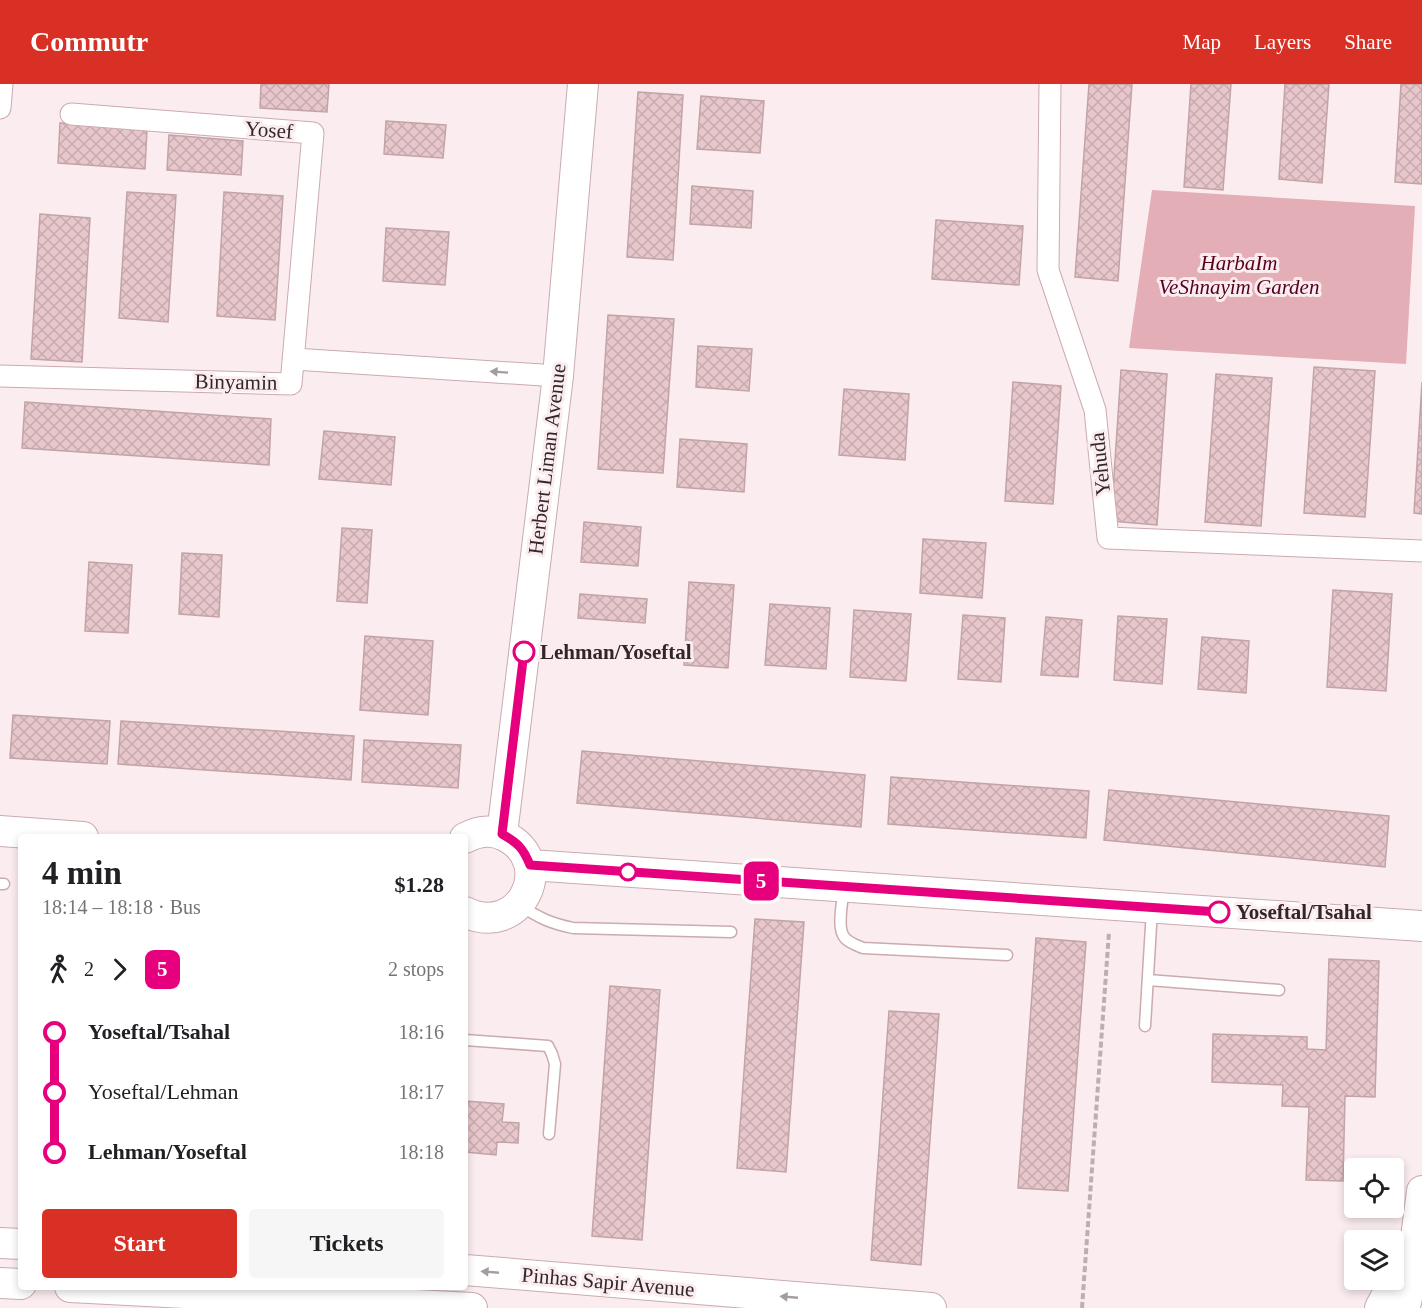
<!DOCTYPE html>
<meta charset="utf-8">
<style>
body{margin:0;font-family:Georgia,serif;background:#f6f6f6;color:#202124;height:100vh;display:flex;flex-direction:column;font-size:22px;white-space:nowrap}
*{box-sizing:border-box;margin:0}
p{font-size:20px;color:#757577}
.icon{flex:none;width:33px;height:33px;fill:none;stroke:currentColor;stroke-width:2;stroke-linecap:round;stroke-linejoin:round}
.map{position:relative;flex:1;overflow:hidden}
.drawer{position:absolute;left:18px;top:750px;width:450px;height:456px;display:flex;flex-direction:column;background:#fff;border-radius:6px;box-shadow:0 3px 9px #0003}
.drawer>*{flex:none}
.badge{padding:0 12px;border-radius:9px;font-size:21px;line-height:39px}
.controls{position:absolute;left:1344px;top:1074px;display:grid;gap:12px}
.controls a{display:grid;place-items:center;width:60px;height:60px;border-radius:6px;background:#fff;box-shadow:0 3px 9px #0003;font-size:30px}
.map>.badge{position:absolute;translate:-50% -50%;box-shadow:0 0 0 3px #fff}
.legs{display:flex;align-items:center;gap:9px;height:66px;padding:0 24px;font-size:20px}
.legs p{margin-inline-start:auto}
.head{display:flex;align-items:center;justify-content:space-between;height:102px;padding:0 24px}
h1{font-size:33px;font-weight:800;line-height:45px}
.button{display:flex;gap:12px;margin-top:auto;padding:12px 24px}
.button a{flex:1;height:69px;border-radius:6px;background:#d93025;color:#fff;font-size:24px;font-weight:800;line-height:69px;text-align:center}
.button a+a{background:#f6f6f6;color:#202124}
ul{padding:0 24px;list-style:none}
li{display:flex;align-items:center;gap:21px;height:60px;font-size:22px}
li i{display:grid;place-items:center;width:9px;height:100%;margin:0 8px;background:currentColor}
li i::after{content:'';width:15px;height:15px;margin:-8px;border:4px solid;border-radius:50%;background:#fff}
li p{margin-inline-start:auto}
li:first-child i{background:linear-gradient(#0000 50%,currentColor 0)}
li:last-child i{background:linear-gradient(currentColor 50%,#0000 0)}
header{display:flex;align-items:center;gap:36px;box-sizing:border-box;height:84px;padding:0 30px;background:#d93025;color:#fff}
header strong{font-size:28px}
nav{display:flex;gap:33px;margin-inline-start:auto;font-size:21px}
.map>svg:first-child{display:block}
.park{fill:#e3aeb5}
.building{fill:url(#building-cross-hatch);stroke:#c2a4a7;stroke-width:1.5}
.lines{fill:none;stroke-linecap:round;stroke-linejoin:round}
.lane-casing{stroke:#caabaf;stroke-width:13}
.street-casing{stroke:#caabaf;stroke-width:23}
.secondary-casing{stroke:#caabaf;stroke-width:32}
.path{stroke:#bcafb1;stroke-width:4;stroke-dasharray:6 3;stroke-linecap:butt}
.lane{stroke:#fff;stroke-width:10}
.street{stroke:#fff;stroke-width:21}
.secondary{stroke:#fff;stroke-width:30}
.oneway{fill:#a39d9e}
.line-1-casing{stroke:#fff;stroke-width:14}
.line-1{stroke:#e6007e;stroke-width:9}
.stop-1-dot{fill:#fff;stroke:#e6007e;stroke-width:3}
.labels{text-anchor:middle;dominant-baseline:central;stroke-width:6;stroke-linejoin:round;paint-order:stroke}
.street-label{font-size:21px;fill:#322628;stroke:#fbedef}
.park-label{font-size:21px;font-style:italic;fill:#55001e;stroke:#fbedef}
.stop-label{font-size:21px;font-weight:bold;fill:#322628;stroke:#fbedef;text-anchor:start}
</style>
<header>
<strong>Commutr</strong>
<nav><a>Map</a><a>Layers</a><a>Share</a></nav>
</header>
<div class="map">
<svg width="1422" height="1224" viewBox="0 0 1422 1224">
<defs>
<pattern id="building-cross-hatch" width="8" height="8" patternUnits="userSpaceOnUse" patternTransform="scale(1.5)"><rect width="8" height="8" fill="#e7c7cb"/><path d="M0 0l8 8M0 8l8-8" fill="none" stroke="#c7abae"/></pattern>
</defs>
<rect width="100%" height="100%" fill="#fbedef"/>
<path class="park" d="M1152 106 1415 122 1406 280 1129 264Z"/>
<path class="building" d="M261 0H329L327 28 260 24Z
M1089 0H1132L1118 197 1075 193Z
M1191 0H1231L1223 106 1184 103Z
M1285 0H1329L1322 99 1279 95Z
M1401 0H1422V100L1395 98Z
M638 8 683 11 673 176 627 173Z
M701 12 764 17 760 69 697 65Z
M386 37 446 41 443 74 384 70Z
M60 39 147 45 145 85 58 79Z
M169 51 243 57 241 91 167 86Z
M692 102 753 107 751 144 690 140Z
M127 108 176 111 168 238 119 234Z
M224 108 283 112 275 236 217 232Z
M40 130 90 134 82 278 31 275Z
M936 136 1023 142 1019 201 932 195Z
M386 144 449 148 445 201 383 197Z
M608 231 674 235 663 389 598 385Z
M698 262 752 265 749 307 696 303Z
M1314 283 1375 287 1365 433 1304 429Z
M1121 286 1167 290 1157 441 1111 437Z
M1216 290 1272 294 1261 442 1205 438Z
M1013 298 1061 302 1053 420 1005 417Z
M1422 298V430L1414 429Z
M844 305 909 310 905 376 839 371Z
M25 318 271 335 269 381 22 364Z
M324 347 395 353 391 401 319 395Z
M680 355 747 360 744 408 677 403Z
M584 438 641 443 638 482 581 478Z
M342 444 372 446 367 519 337 517Z
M923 455 986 459 982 514 920 509Z
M182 469 222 471 219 533 179 530Z
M89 478 132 481 128 549 85 547Z
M689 498 734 501 728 584 684 581Z
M1333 506 1392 510 1386 607 1327 603Z
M580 510 647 515 645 539 578 534Z
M770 520 830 524 826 585 765 581Z
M854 526 911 530 906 597 850 593Z
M963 531 1005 534 1001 598 958 595Z
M1118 532 1167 535 1162 600 1114 596Z
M1046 533 1082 536 1078 593 1041 591Z
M365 552 433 557 428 631 360 626Z
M1202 553 1249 557 1246 609 1198 605Z
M13 631 110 637 107 680 10 674Z
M121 637 354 652 351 696 118 680Z
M364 656 461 661 458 704 362 698Z
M582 667 865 691 861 743 577 719Z
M891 693 1089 707 1086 754 888 740Z
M1109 706 1389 732 1385 783 1104 756Z
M755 835 804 838 786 1088 737 1084Z
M1036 854 1086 858 1068 1107 1018 1104Z
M1329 875 1379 877 1375 1013 1345 1012 1343 1097 1306 1096 1309 1023 1282 1022 1283 1001 1212 998 1213 950 1307 953V965L1326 966Z
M610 902 660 906 642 1156 592 1152Z
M889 927 939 930 921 1181 871 1176Z
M465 1017 504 1020 502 1038 519 1039 518 1059 497 1058 496 1071 465 1068Z"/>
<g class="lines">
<defs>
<path id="lane" d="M0 800H4
M844 803C843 816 837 840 843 851 846 858 856 861 863 864L1007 871
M519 821C540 834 549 839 573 844L731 848
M1148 896 1279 906
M1145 942 1152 825
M465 956 548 962 552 970 555 980 549 1050"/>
<path id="street" d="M1050 0 1048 186 1095 326 1108 454 1422 467
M0 24 2 0
M294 275 558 292
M0 292 291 300 313 49 71 30"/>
<path id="secondary" d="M0 747 83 753
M502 750 558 292 583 0
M465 754C478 747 492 745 505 752 558 779 520 855 465 828
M530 781 1422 842
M0 1159 21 1160
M465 1186 931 1224
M0 1199 21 1200
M70 1203 472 1224
M1380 1224 1390 1205 1400 1182
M1403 1224 1406 1218 1410 1200 1422 1107"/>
</defs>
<use href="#lane" class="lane-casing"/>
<use href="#street" class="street-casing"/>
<use href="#secondary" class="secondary-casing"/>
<path class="path" d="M1082 1224 1109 848"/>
<use href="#lane" class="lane"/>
<use href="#street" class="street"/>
<use href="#secondary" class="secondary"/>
</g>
<defs><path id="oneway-solid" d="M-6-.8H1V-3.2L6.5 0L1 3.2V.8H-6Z" transform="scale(1.5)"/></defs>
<g class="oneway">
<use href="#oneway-solid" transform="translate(499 288) rotate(-176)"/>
<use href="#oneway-solid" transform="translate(490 1188) rotate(-175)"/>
<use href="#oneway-solid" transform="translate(789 1213) rotate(-175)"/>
</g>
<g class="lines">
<defs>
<path id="line-1" d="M524 568 502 750C518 759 523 764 530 781L1219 828"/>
</defs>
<use href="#line-1" class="line-1-casing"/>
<use href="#line-1" class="line-1"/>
</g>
<g class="stop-1-dot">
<circle cx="524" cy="568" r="10"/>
<circle cx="628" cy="788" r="8"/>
<circle cx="1219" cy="828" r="10"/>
</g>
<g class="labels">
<g class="street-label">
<text transform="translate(269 46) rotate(4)">Yosef</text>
<text transform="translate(236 298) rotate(1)">Binyamin</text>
<text transform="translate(547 375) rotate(-83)">Herbert Liman Avenue</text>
<text transform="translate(1100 380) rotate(-96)">Yehuda</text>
<text transform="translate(608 1198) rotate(5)">Pinhas Sapir Avenue</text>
</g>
<g class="park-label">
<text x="1239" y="179">HarbaIm<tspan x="1239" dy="24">VeShnayim Garden</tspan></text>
</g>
<g class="stop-label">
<text x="540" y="568">Lehman/Yoseftal</text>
<text x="1236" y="828">Yoseftal/Tsahal</text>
</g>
</g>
</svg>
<div class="controls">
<a><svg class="icon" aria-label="locate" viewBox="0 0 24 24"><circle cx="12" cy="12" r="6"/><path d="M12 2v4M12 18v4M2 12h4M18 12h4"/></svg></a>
<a><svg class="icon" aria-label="layers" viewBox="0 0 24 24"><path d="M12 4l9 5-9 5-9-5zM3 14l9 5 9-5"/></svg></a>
</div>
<b class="badge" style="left:761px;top:797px;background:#e6007e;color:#fff">5</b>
<section class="drawer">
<div class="head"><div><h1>4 min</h1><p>18:14 – 18:18 · Bus</p></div><b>$1.28</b></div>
<div class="legs"><svg class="icon" aria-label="walk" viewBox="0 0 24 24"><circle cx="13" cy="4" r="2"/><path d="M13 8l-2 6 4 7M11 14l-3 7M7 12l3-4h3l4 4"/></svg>2<svg class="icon" aria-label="forward" viewBox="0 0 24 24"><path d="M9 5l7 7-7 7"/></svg><b class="badge" style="background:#e6007e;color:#fff">5</b><p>2 stops</p></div>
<ul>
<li><i style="color:#e6007e"></i><b>Yoseftal/Tsahal</b><p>18:16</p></li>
<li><i style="color:#e6007e"></i><span>Yoseftal/Lehman</span><p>18:17</p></li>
<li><i style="color:#e6007e"></i><b>Lehman/Yoseftal</b><p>18:18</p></li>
</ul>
<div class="button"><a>Start</a><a>Tickets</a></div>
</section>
</div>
